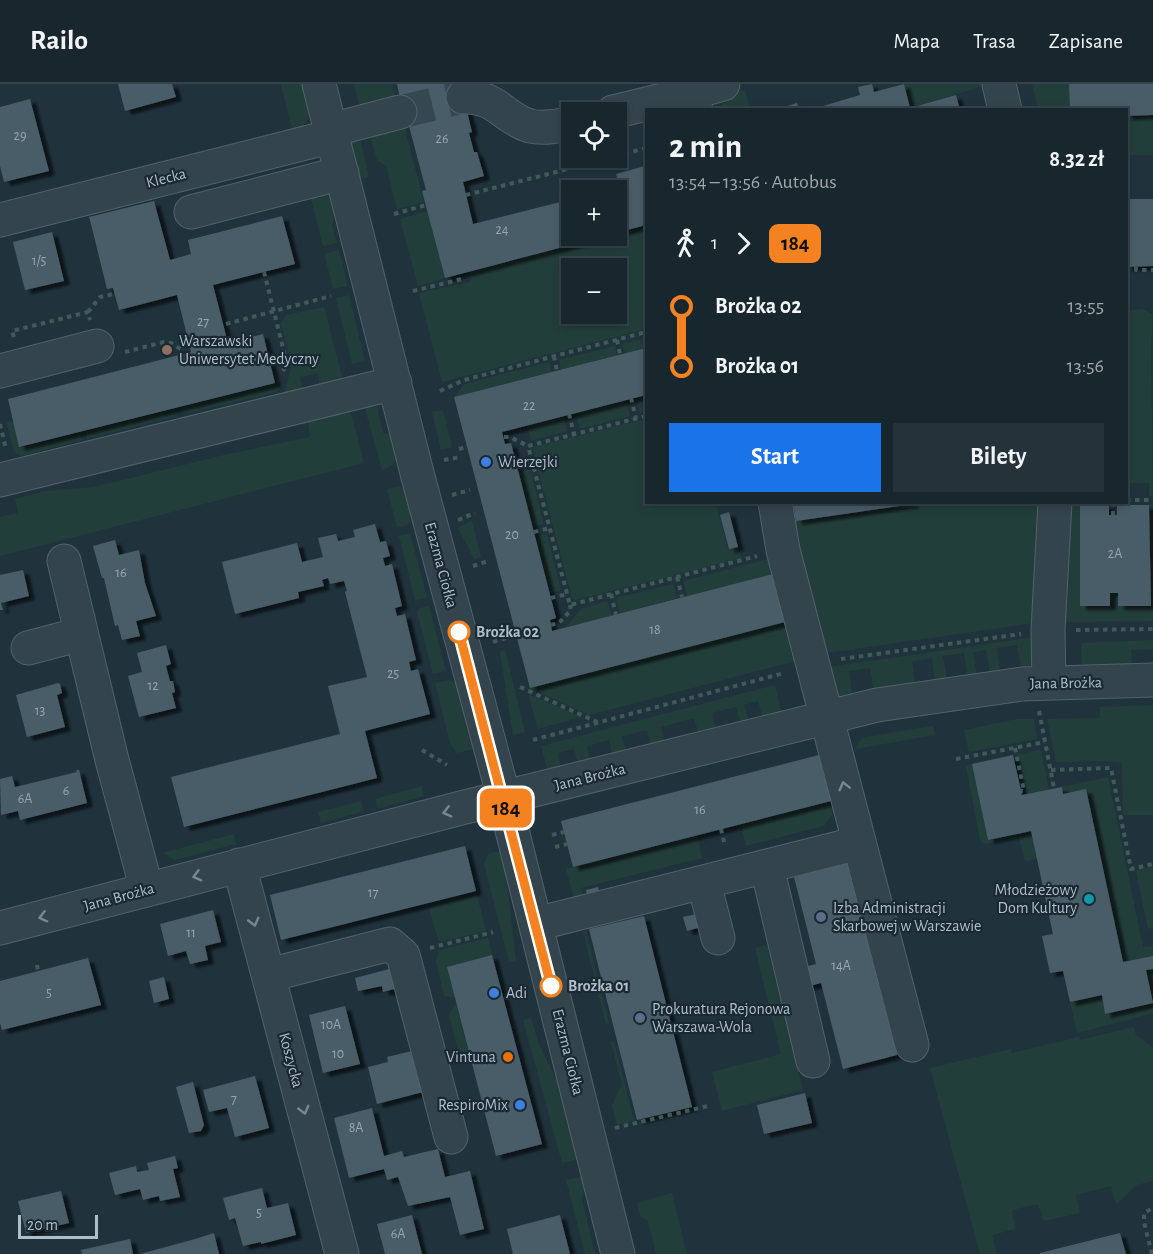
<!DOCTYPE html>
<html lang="pl">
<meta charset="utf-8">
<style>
body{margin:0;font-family:"Alegreya Sans",sans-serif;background:#25323a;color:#f1f3f6;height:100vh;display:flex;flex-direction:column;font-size:22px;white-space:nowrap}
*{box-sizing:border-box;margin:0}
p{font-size:20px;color:#9fa5aa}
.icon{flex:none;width:33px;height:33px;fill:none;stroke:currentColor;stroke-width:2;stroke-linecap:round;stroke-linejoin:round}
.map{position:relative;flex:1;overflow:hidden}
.details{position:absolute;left:645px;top:24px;width:483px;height:396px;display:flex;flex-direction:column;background:#18262e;border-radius:0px;box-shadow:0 3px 9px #0003,0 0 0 2px #36434a}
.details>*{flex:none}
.badge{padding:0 12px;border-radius:9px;font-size:21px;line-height:39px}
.buttons{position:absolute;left:561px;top:18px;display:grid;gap:12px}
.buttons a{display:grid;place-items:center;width:66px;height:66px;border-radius:0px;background:#18262e;box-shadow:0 3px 9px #0003,0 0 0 2px #36434a;font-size:30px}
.scale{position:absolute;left:18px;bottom:15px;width:80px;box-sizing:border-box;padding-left:6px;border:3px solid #afbfc9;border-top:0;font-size:16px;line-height:21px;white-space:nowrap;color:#afbfc9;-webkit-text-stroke:4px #1a2932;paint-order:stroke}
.map>.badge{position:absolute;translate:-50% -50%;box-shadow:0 0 0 3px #fff}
.legs{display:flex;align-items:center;gap:9px;height:66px;padding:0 24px;font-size:20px}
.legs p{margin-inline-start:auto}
.headline{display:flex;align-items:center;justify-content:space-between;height:102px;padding:0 24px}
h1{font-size:33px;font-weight:700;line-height:45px}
.cta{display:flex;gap:12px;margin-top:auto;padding:12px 24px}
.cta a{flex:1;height:69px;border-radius:0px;background:#1a73e8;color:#fff;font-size:24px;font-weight:700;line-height:69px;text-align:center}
.cta a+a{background:#25323a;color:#f1f3f6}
ul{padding:0 24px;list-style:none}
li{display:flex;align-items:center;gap:21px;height:60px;font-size:22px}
li i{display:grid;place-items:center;width:9px;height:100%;margin:0 8px;background:currentColor}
li i::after{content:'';width:15px;height:15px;margin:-8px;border:4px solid;border-radius:50%;background:#18262e}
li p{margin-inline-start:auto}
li:first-child i{background:linear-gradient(#0000 50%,currentColor 0)}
li:last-child i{background:linear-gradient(currentColor 50%,#0000 0)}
header{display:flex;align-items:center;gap:36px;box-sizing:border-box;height:84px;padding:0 30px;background:#18262e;border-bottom:2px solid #36434a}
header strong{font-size:28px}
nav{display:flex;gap:33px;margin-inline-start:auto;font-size:21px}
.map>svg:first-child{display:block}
.green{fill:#223e3b;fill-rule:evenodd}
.building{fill:#485d69;filter:url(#shadow)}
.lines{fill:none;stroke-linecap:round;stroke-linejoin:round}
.minor-tunnel{stroke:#354852;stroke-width:33;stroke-dasharray:33 16;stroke-linecap:butt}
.minor-casing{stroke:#52626b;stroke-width:35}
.path{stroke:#405a58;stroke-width:4;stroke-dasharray:4.5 4.5;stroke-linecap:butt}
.minor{stroke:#34444d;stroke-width:33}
.oneway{stroke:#788891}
.line-1-casing{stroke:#fff;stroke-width:14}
.line-1{stroke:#f58220;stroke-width:9}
.education-dot{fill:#8d6e63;stroke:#1a2932;stroke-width:2}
.shop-dot{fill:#3f7fe0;stroke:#1a2932;stroke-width:2}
.stop-1-dot{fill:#fff;stroke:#f58220;stroke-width:3}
.culture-dot{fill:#0f9aa8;stroke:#1a2932;stroke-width:2}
.service-dot{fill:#5c6f8a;stroke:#1a2932;stroke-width:2}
.food-dot{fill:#e8710a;stroke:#1a2932;stroke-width:2}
.labels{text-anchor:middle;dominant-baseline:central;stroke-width:4.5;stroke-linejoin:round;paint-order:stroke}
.number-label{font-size:14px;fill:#95a6b1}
.street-label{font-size:16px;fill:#afbfc9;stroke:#1a2932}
.poi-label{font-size:16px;fill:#afbfc9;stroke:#1a2932;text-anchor:start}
.stop-label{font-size:16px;font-weight:bold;fill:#afbfc9;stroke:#1a2932;text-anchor:start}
</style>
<header>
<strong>Railo</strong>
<nav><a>Mapa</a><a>Trasa</a><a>Zapisane</a></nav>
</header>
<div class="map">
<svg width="1153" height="1170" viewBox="0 0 1153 1170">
<defs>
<filter id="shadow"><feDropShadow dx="6" dy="4" stdDeviation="1.5" flood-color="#0009"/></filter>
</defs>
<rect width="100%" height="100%" fill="#20333d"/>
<path class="green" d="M281 0H303C307 17 317 38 296 47L291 41Z
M354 0H392L397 20 360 25Z
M904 0H983V2L910 24Z
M1032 0H1072L1073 25H1038Z
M745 6 750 25 719 26C724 14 733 10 745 6Z
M1153 32V71H1127V33Z
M403 38 424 118 397 125 386 82 377 76 369 47Z
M358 47 369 93 359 95 350 59 351 54Z
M330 101 337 125 332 141 337 159 323 162 309 106Z
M428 127 445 194 418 202 400 135Z
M646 141V245L442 298 419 209C437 204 453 203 471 198L469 188 608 152H616L617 149ZM572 184H616V230H572Z
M339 166 348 202 333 205 325 172 327 169Z
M349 211 365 277 352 280 336 214Z
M324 223 344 300 321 306 317 289 300 293 304 310H284L292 280 281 240 286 231Z
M1142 225 1152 230 1153 233 1151 263 1153 412H1149V399H1127V227Z
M646 254V264L625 269 622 260Z
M615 262 617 271 561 286 559 276Z
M549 278 551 288 454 313 465 300Z
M278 299 280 305 276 308 184 330 182 323Z
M646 311V328L640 329 636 313Z
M626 316 630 332 580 345 576 329Z
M372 319 377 322 383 349 392 351C397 368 403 380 382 386L364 321Z
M349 321 364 379 0 472V433L18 429 15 415 46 407 94 403 224 371 310 353 308 337Z
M175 325 177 332 87 355 86 348Z
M443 326 452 363 441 366 432 328Z
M563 332 567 347 531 357 527 341Z
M646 335V418L729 419 716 421 728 465 738 463 742 474 576 516 572 514 533 367 534 363Z
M14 337 21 364 80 350 82 356 21 372 14 368 6 338Z
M530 385 544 440 533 443 518 388Z
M400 402C411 415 413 425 408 441L397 443 387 405Z
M1075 418 1098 419 1099 421 1080 422 1081 522H1110V509H1118L1119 522 1151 521 1149 421H1153V537L1057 538 1058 523H1067V429Z
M785 419H793L796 437 922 419H1041L1034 539 820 570Z
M472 437 481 473 474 475 458 444Z
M410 449 427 514 415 516 399 452Z
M547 450 561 506 550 509 535 453Z
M769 475 773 490 687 512 683 497Z
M673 500 677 514 620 529 616 514Z
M607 517 612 532 566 543 581 525Z
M429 522 446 587 433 590 417 528 420 524Z
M785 538 796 577 589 631 530 604Z
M1035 553 1036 579 1021 585 1017 561 997 564 1000 588 990 590 986 566 973 568 977 592 968 593 964 569 943 572 947 596 935 598 932 574 912 577 915 601 874 607 870 584 849 587 852 610 840 612 829 608 823 584Z
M1153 556V565L1131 566 1132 584 1082 586 1081 559Z
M505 566 525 648 513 651 500 568Z
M449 596 456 599 473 665 457 669 450 659 435 599Z
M775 601 782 630 763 635 758 617 744 621 749 639 741 641 736 623 712 629 716 647 699 651 694 634 661 643 665 661 652 664 647 646 622 652 627 670 613 674 609 656 587 662 591 680 579 683 574 665 558 669 562 688 549 691 541 662Z
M528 610 581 633 538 645Z
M1153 621V731H1123L1122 679 1105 677 1056 678 1047 635 1100 634V623Z
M1017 635H1034L1037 655 969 668 964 646Z
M933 642 935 651 855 665 862 654Z
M1041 666 1049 705 1027 710 1018 670Z
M972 680 1031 747 1038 775 1025 777 1019 754 984 760 980 756 966 682Z
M1108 693 1143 863 1153 862V872L1123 878 1062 703Z
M422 702 424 712 378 725 375 715Z
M361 717 364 727 321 739 318 728Z
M831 717 832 731 823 742 746 762 741 740Z
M234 750 236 760 175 776 162 769Z
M697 751 702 774 581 804 585 823 577 825 566 785Z
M500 767 506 792 516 877 509 878 484 780 489 769Z
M1153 783V844L1148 845 1136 787Z
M477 811 486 847 439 858 429 824Z
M586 847 609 939 606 940 583 848Z
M488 854 492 871 447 883 455 914 444 912 436 877 439 866Z
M767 861 803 1006 722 1027 712 988 781 970 755 864Z
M1153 885V929L1077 949 1070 918 1102 911 1106 930 1152 919 1146 886Z
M456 920 469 970 458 966 449 930Z
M531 934 539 961 562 1007 578 1075 562 1079 523 936Z
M1134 943 1136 951 1153 964V1097L1136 1101 1116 1121 1111 1102 1076 1111 1080 1129 1044 1137 1038 1120 1012 1126 1015 1145 992 1151 997 1170H980L930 984 1011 965 1012 969 1079 953 1080 956Z
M614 957 634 1037 617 1041 612 1021 622 1000 611 958Z
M584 1092 585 1101 582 1115 595 1170H585L566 1096Z
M672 1109 687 1170H656L648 1137 640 1131 637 1119Z"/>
<path class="building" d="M118 0H172L176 13 125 27Z
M397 0H457L466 23 472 48 469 49 474 68H477L484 92 463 98 473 140 572 115V152H605L445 194 422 107 426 106 409 42H406Z
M872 0 874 8 904 0 910 24 956 11 960 26H810L860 11 858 3Z
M1069 0H1153V31L1126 32V26H1070Z
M30 15 49 87 4 98 0 82V23Z
M797 19 799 26H785L784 23Z
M645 82H646V141L616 149V106H606L619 102 616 90Z
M1126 115H1153V182L1126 183Z
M154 117 170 176 191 170 188 156 282 132 295 180 213 201 228 259 263 250 275 299 19 363 8 315 191 268 177 211 119 226 113 204 107 205 90 136 89 133Z
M52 148 64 197 25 206 13 158Z
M646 264V311L502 348 505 360 511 359 556 534 550 536 552 547 773 490 785 538 530 604 454 313Z
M793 418H913V420L796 437Z
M1080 421H1109V431H1117V421H1149L1151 522H1118V509H1110V522H1080Z
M729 428 738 463 729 465 720 431Z
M375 440 380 458 386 457 390 472 383 474 385 482 392 480 402 522 395 524 397 532 405 530 416 576 409 578 411 587 418 585 430 630 365 647 377 694 184 743 171 693 340 650 328 602 367 593 345 508 347 507 344 497 330 500 328 494 322 496 324 502 298 508 299 514 235 530 222 478 297 459 302 478 323 473 318 454 336 450 338 457 355 453 353 446Z
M115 456 119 471 139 466 145 499 156 532 136 537 140 552 122 556 118 541 115 542 104 494H102L93 462Z
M23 486 29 512 1 519 3 526H0V491Z
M166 561 171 580 166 582 170 597H173L175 608 172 609 176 624 139 633 128 592 142 588 137 569Z
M58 599 60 600 62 609 57 611 65 643 27 653 16 611Z
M819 671 831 717 573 783 561 737Z
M1013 671 1022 711 1062 703 1063 710 1086 705 1123 878 1153 872V885L1146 886 1153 919 1105 930 1102 911 1070 918 1063 887 1050 889 1042 852 1053 850 1031 747 988 756 972 680Z
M76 686H79L87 719 20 736 18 727 1 731 0 695 12 692 15 703 77 688Z
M465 762 476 807 281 856 270 811Z
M847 779 897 971 843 985 821 899 806 903 801 884 816 880 794 793Z
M598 803 600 814 588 817 586 806Z
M213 826 221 858 205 862 208 876 190 880 186 867 168 872 160 840Z
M697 830 701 843 687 847 683 833Z
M644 832 692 1023 637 1036 589 845Z
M492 871 542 1060 496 1072 447 883Z
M88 874 101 921 2 946 0 939V897Z
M393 884 398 904 383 908 382 902 358 907 355 894Z
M164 893 169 915 154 919 149 897Z
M345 922 360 980 323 989 309 931Z
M412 967 423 1008 377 1020 368 983 388 978 387 973Z
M255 992 269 1044 235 1053 227 1024 209 1028 203 1006Z
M193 998 204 1041 201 1047 189 1049 176 1003Z
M805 1009 812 1039 764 1050 757 1021Z
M372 1024 384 1072 402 1067 404 1073 438 1065 445 1093 470 1087 484 1145 460 1151 450 1113 408 1122 398 1093 387 1096 384 1085 349 1094 334 1034Z
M175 1072 178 1084 173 1085 180 1113 160 1117 159 1112 143 1116 140 1105 115 1111 109 1089 136 1082 137 1088 149 1086 147 1079Z
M262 1104 267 1124 288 1119 296 1151 261 1160V1158L243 1162 235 1134 229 1136 223 1114Z
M61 1107 69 1139 26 1149 18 1117Z
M412 1131 422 1170H385L377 1140Z
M560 1131 570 1170H513L507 1145Z
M214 1149 219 1170H140L195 1155Z
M1120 1149 1126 1170H1040V1169Z
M130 1155 133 1170H82L81 1166Z"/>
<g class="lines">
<path class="minor-tunnel" d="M400 28 463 13"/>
<defs>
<path id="minor" d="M319 0 417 389 504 714 618 1170
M999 0 1005 26
M463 13C498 12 501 33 530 42 544 45 558 42 572 39
M696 26 692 9 723 0
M613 28 692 9
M331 46 400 28
M191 128 342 89
M0 136 333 52
M0 287 97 262
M0 396 395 299
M775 418 783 466 912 961
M64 477 112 676 147 806
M28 564 81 550
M1049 599 1048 546 1055 418
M239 781 342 1170
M767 783 813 977
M704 799 718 854
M536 840 859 759
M0 844 461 724 877 621 1022 600 1153 596
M269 891 390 860 403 871 451 1053"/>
</defs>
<use href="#minor" class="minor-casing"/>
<path class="path" d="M616 72 646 64
M466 111 611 74
M394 130 426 121
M1136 183V186H1153
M264 188 287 280 283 287
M413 207 462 195
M88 228 100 213 113 210
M226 240 331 212
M14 253 12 247 88 228 90 236
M617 256 620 270
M125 268 164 258 171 259 182 266
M554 272 557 287
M440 307 464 296 646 248
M631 314 636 334
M569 330 574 350
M646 332 528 362 570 521 757 472
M0 340 6 365
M504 353H510L528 362
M459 365 467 363
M444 376 461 373
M517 383 533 379
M452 411 470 406
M1126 416H1153
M1113 418V431
M458 436 475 429
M534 448 550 444
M473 482 488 477
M677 493 682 513
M611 510 616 531
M551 514 567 510
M551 541 559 539 571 526 570 521
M1076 546 1153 545
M493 558 516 551
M841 575 1021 550
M520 603 597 638
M1039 627 1054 704
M533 656 784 589
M1015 664 1024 707H1021
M422 666 447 681
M956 675 1045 658
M1051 686 1111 684 1131 785 1153 780
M721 745 725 762
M552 751 564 748
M555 763 567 760
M430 864 493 848
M37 881 38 887
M615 1044 708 1022
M1152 1170 1144 1138V1129L1153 1124"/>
<use href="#minor" class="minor"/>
</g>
<defs><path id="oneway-chevron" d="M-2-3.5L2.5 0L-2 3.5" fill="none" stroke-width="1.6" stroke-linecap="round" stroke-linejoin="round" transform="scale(1.5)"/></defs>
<g class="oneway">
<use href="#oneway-chevron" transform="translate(844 702) rotate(-104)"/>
<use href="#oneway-chevron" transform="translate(447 728) rotate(166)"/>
<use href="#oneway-chevron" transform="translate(197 792) rotate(165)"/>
<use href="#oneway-chevron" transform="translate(43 833) rotate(166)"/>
<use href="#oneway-chevron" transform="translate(254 838) rotate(75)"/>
<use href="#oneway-chevron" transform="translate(304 1026) rotate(75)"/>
</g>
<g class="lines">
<defs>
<path id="line-1" d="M459 548 551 902"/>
</defs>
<use href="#line-1" class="line-1-casing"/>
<use href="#line-1" class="line-1"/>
</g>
<circle class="education-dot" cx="167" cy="266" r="6"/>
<g class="shop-dot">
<circle cx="486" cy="378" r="6"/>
<circle cx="494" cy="909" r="6"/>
<circle cx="520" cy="1021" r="6"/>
</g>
<g class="stop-1-dot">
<circle cx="459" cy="548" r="10"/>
<circle cx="551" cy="902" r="10"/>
</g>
<circle class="culture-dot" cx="1089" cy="815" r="6"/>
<g class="service-dot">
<circle cx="821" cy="833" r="6"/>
<circle cx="640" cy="934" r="6"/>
</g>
<circle class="food-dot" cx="508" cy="973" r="6"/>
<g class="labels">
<g class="number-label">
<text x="20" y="52">29</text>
<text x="442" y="55">26</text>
<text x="502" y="146">24</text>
<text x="39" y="177">1/5</text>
<text x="203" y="238">27</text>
<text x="529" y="322">22</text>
<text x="512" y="451">20</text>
<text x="1115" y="470">2A</text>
<text x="121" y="489">16</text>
<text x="655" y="546">18</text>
<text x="393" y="590">25</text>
<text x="153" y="602">12</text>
<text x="40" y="627">13</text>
<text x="66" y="707">6</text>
<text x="25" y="715">6A</text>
<text x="700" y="726">16</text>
<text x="373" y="809">17</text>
<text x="191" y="849">11</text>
<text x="841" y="882">14A</text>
<text x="49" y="909">5</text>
<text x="331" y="941">10A</text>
<text x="338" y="970">10</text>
<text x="234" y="1015">7</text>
<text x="356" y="1044">8A</text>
<text x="259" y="1129">5</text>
<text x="398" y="1150">6A</text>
</g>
<g class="street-label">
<text transform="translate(166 94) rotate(-14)">Klecka</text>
<text transform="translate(441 481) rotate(75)">Erazma Ciołka</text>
<text transform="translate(1066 599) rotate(-1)">Jana Brożka</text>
<text transform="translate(590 693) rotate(-14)">Jana Brożka</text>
<text transform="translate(119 813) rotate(-15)">Jana Brożka</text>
<text transform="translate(568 968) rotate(76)">Erazma Ciołka</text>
<text transform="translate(291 976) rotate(75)">Koszycka</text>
</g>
<g class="poi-label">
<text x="179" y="257">Warszawski<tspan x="179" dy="18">Uniwersytet Medyczny</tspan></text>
<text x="498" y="378">Wierzejki</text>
<text x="1077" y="806" text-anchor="end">Młodzieżowy<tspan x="1077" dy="18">Dom Kultury</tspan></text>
<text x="833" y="824">Izba Administracji<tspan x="833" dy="18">Skarbowej w Warszawie</tspan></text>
<text x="506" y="909">Adi</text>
<text x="652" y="925">Prokuratura Rejonowa<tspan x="652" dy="18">Warszawa-Wola</tspan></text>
<text x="496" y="973" text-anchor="end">Vintuna</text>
<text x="508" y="1021" text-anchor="end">RespiroMix</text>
</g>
<g class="stop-label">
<text x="476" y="548">Brożka 02</text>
<text x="568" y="902">Brożka 01</text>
</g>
</g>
</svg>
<div class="buttons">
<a><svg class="icon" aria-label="locate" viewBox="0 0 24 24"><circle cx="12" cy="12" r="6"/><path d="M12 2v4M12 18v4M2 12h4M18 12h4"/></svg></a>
<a>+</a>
<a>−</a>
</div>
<div class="scale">20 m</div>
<b class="badge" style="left:506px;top:724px;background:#f58220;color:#111">184</b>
<section class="details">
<div class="headline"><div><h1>2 min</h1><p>13:54 – 13:56 · Autobus</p></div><b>8.32 zł</b></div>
<div class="legs"><svg class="icon" aria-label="walk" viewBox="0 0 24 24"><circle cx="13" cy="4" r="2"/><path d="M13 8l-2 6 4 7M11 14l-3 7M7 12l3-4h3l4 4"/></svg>1<svg class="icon" aria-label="forward" viewBox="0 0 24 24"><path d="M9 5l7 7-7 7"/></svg><b class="badge" style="background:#f58220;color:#111">184</b></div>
<ul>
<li><i style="color:#f58220"></i><b>Brożka 02</b><p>13:55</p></li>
<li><i style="color:#f58220"></i><b>Brożka 01</b><p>13:56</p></li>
</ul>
<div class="cta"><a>Start</a><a>Bilety</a></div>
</section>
</div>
